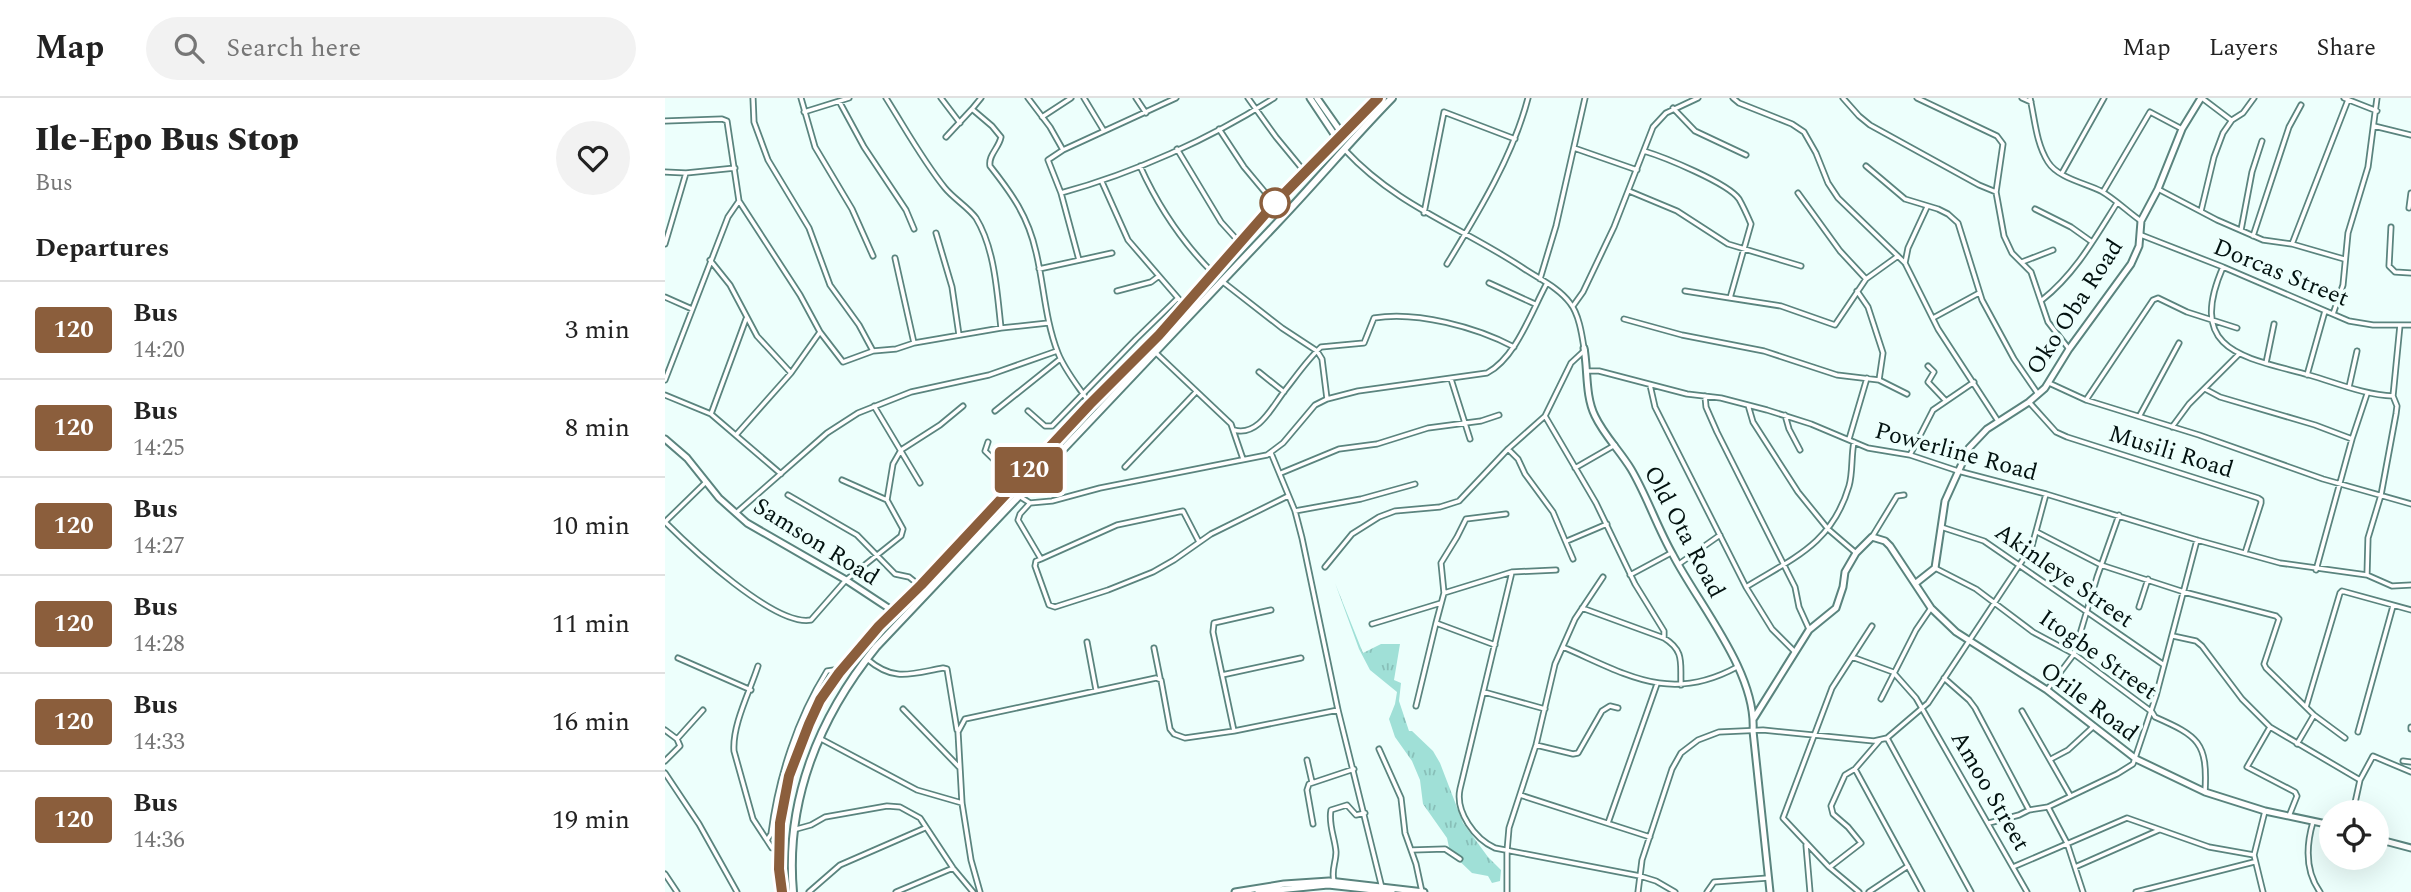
<!DOCTYPE html>
<style>
body{margin:0;font-family:Spectral,serif;background:#f2f2f2;color:#222;height:100vh;display:flex;flex-direction:column;font-size:26px;white-space:nowrap}
*{box-sizing:border-box;margin:0}
p{font-size:23px;color:#767676}
.icon{flex:none;width:38px;height:38px;fill:none;stroke:currentColor;stroke-width:2;stroke-linecap:round;stroke-linejoin:round}
.map{position:relative;flex:1;overflow:hidden}
.sheet{display:flex;flex-direction:column;background:#fff;width:665px}
.sheet>*{flex:none}
.badge{padding:0 14px;border-radius:5px;font-size:24px;line-height:46px}
.buttons{position:absolute;left:1654px;top:702px;display:grid;gap:14px}
.buttons a{display:grid;place-items:center;width:70px;height:70px;border-radius:50%;background:#fff;box-shadow:0 7px 28px #0002;font-size:35px}
.map>.badge{position:absolute;translate:-50% -50%;box-shadow:0 0 0 4px #fff}
h2{padding:0 35px;font-size:26px;line-height:63px}
.round{display:grid;place-items:center;flex:none;width:74px;height:74px;border-radius:37px;background:#f2f2f2}
.summary{display:flex;align-items:center;justify-content:space-between;height:119px;padding:0 35px}
h1{font-size:33px;font-weight:800;line-height:52px}
ul{padding:0;list-style:none}
li{display:flex;align-items:center;gap:21px;height:98px;padding:0 35px;border-top:2px solid #e0e0e0}
li div{flex:1}
li b{display:block;font-size:26px}
li em{font-style:normal}
li .badge{min-width:77px;font-weight:700;text-align:center}
header{display:flex;align-items:center;gap:42px;box-sizing:border-box;height:98px;padding:0 35px;background:#fff;border-bottom:2px solid #e0e0e0}
header strong{font-size:33px}
nav{display:flex;gap:38px;margin-inline-start:auto;font-size:24px}
.search{width:490px;height:63px;background:#f2f2f2;display:flex;align-items:center;gap:18px;box-sizing:border-box;padding:0 24px;border-radius:38px;color:#767676;font-size:26px}
main{display:flex;flex:1;min-height:0}
.map>svg:first-child{display:block}
.grass{fill:url(#grass-tufts)}
.lines{fill:none;stroke-linecap:round;stroke-linejoin:round}
.street-casing{stroke:#5a847e;stroke-width:7}
.secondary-casing{stroke:#5a847e;stroke-width:9}
.highway-casing{stroke:#5a847e;stroke-width:10}
.street{stroke:#fff;stroke-width:3.5}
.secondary{stroke:#fff;stroke-width:5}
.highway{stroke:#fff;stroke-width:6}
.line-casing{stroke:#fff;stroke-width:16}
.line{stroke:#8b5e3c;stroke-width:10}
.stop-dot{fill:#fff;stroke:#8b5e3c;stroke-width:3.5}
.labels{text-anchor:middle;dominant-baseline:central;stroke-width:7;stroke-linejoin:round;paint-order:stroke}
.street-label{font-size:24px;fill:#031210;stroke:#edfffc}
</style>
<header>
<strong>Map</strong>
<div class="search"><svg class="icon" aria-label="search" viewBox="0 0 24 24"><circle cx="10" cy="10" r="6"/><path d="M15 15l6 6"/></svg>Search here</div>
<nav><a>Map</a><a>Layers</a><a>Share</a></nav>
</header>
<main>
<section class="sheet">
<div class="summary"><div><h1>Ile-Epo Bus Stop</h1><p>Bus</p></div><a class="round"><svg class="icon" aria-label="heart" viewBox="0 0 24 24"><path d="M12 20l-8-8c-3-5 5-10 8-4 3-6 11-1 8 4z"/></svg></a></div>
<h2>Departures</h2>
<ul>
<li><span class="badge" style="background:#8b5e3c;color:#fff">120</span><div><b>Bus</b><p>14:20</p></div><em>3 min</em></li>
<li><span class="badge" style="background:#8b5e3c;color:#fff">120</span><div><b>Bus</b><p>14:25</p></div><em>8 min</em></li>
<li><span class="badge" style="background:#8b5e3c;color:#fff">120</span><div><b>Bus</b><p>14:27</p></div><em>10 min</em></li>
<li><span class="badge" style="background:#8b5e3c;color:#fff">120</span><div><b>Bus</b><p>14:28</p></div><em>11 min</em></li>
<li><span class="badge" style="background:#8b5e3c;color:#fff">120</span><div><b>Bus</b><p>14:33</p></div><em>16 min</em></li>
<li><span class="badge" style="background:#8b5e3c;color:#fff">120</span><div><b>Bus</b><p>14:36</p></div><em>19 min</em></li>
</ul>
</section>
<div class="map">
<svg width="1746" height="794" viewBox="0 0 1746 794">
<defs>
<pattern id="grass-tufts" width="24" height="20" patternUnits="userSpaceOnUse" patternTransform="scale(1.75)"><rect width="24" height="20" fill="#a0e0d7"/><path d="M3 7l-1-3M5 7V3M7 7l1-3M15 17l-1-3M17 17v-4M19 17l1-3" fill="none" stroke="#88bfb8"/></pattern>
</defs>
<rect width="100%" height="100%" fill="#edfffc"/>
<path class="grass" d="M670 485 698 555 716 546H735L729 582 736 585 734 603 744 633H747L768 653 775 665 798 725 823 759 836 772 835 783 827 785 823 778 807 775 785 754 782 740 758 706 755 682 747 663 730 639 724 621 730 606 732 594 705 572 694 551Z"/>
<g class="lines">
<defs>
<path id="street" d="M88 0 89 24 103 62 144 130 165 187 194 227 208 253
M136 0 150 49 187 111 208 158
M221 0C240 30 258 63 280 90 289 101 303 109 311 120 330 151 332 195 336 230
M276 0 295 25
M316 0 307 11 327 28 336 39C334 50 323 57 325 68 347 96 363 118 371 154 379 187 380 222 393 255 400 273 414 289 425 306
M363 0 385 29 398 52
M419 0 439 33
M471 0 481 15
M583 0 611 39 639 73
M1068 0 1074 5 1127 26 1139 34 1151 55 1163 85 1173 100 1240 165 1273 231 1333 323
M1178 0 1194 18 1205 27 1314 87 1331 94
M1252 0 1332 38 1338 46 1331 94 1339 138 1347 155 1366 174 1383 224 1404 251
M1357 0 1366 4
M1365 0C1370 22 1371 45 1383 64 1393 80 1420 85 1436 93 1450 101 1463 114 1476 123
M1537 0 1566 22
M1679 0 1712 13
M174 3 199 49 241 112 249 131
M1008 10 1030 33 1081 57
M139 14 184 0
M377 19 406 0
M0 23 57 21 62 23 74 103 135 197 155 234 178 264 208 253 231 251 249 245 336 230 383 225
M1709 28 1746 37
M554 31 579 69 609 105
M281 39 307 11
M909 50 972 72
M512 51 556 124 575 145
M680 52C733 109 795 128 858 170 874 181 893 189 905 205 914 216 917 237 919 250
M979 53C999 59 1063 85 1074 101 1078 108 1083 119 1086 126L1065 200
M475 68C493 108 517 144 548 175
M1201 68 1240 101 1273 111 1283 116 1293 125 1317 202 1349 261 1373 296
M0 74 21 75 70 70
M1397 75 1439 0
M437 84 463 142 519 207
M1493 91 1552 122 1598 142 1627 146 1679 161
M964 93 1012 113 1063 146 1136 168
M1438 94 1485 14 1517 31
M396 95C469 75 545 41 609 0
M1133 95 1175 153 1201 181
M1744 110 1746 95
M1370 111 1406 129 1427 144
M1536 113 1549 59 1558 35 1567 22 1578 15 1589 0
M759 115 779 14 850 41
M1726 129 1724 168 1730 174 1746 175
M1576 132 1587 74 1597 43
M271 135 287 189 294 237
M1476 137 1558 169 1684 223 1708 227H1746
M1588 138 1624 29 1636 7
M0 146 21 75
M1627 146 1683 2
M230 160 249 245
M45 162 65 187 92 238 126 275
M414 162 396 95 383 62 398 52 511 0
M1357 164 1388 152
M1240 165 1243 150 1262 109
M782 166C813 115 848 58 863 0
M1558 169C1521 254 1579 259 1644 277 1672 285 1700 297 1728 298
M374 171 447 155
M875 181 891 128 920 0
M558 184 617 230 652 253 657 261 662 301
M824 185 870 206
M452 193 486 184 494 178
M1020 193 1116 208 1170 227 1201 181 1233 158
M1192 193 1203 209 1218 255 1214 282
M0 199 27 211
M1377 202C1410 176 1430 140 1452 105
M908 208 918 194 949 129 988 29 1001 15 1033 0
M1668 216 1678 187 1683 135 1703 69 1712 0
M1268 220 1314 195
M959 221 1017 237 1099 253 1172 277 1214 282 1242 296
M490 254 566 326 578 361
M1601 265 1609 226
M1263 268 1269 274 1263 284 1281 303
M922 273H934L1022 296 1056 300 1102 312 1146 326 1203 350 1245 357 1293 373 1381 396 1532 442 1615 465 1702 477 1727 488 1746 487
M594 274 619 294
M1642 277 1660 213
M786 281 805 341
M0 282 63 119 74 103
M1384 285 1421 302 1534 337 1658 381 1746 406
M985 287 990 309 1081 489 1107 531 1130 554
M1684 289 1692 253
M1540 291 1555 299 1650 327 1687 341
M0 297 46 316 116 376
M1040 298 1041 309 1052 334 1130 489 1134 509 1144 531
M1421 302 1488 202 1493 200 1522 214 1572 230
M1364 304 1391 334 1402 339 1593 400 1596 402V405L1580 455
M1083 307 1088 324 1133 394 1163 431 1191 455
M209 308 255 385
M330 313 395 261
M363 313 380 328H387L471 241 513 200
M46 316 81 221
M1120 317 1124 331 1135 352
M1475 317 1514 245
M880 318 906 265 920 252
M1507 329 1524 306 1574 256
M569 332C594 339 608 307 621 291 632 277 643 261 656 249L699 245 709 220C752 213 811 229 849 249
M71 337 126 275 155 234
M1184 341 1202 280
M323 344 320 353 352 384
M843 351 880 318 931 405 970 486 999 533V540
M606 355 630 413 637 440 673 612 717 790
M1245 357 1268 312 1309 284
M460 369 531 294
M910 370 950 347
M616 375 674 351 712 346 763 330 816 323 834 317
M177 382 222 402
M123 397 192 437 230 476 244 479 254 487
M354 398 365 405 387 403 435 390 602 357 618 345 650 307 662 301 693 293 822 275C851 260 867 212 882 185
M365 405 355 416 353 422 376 461 371 463 370 468 384 507 390 509 443 492 488 474 509 462 546 436 623 398
M630 413 696 401 750 386
M71 415 162 335 193 315 246 294 324 277 392 253
M0 424C25 449 110 529 146 522L181 482 236 438 238 431 222 402 228 366 236 352 275 327 298 308
M0 424 41 384
M1276 429 1319 443 1499 567
M1372 434 1436 467 1519 494 1611 518 1614 521 1599 566 1601 570 1649 617 1680 640
M1207 439 1232 398 1239 397
M902 443 942 426
M376 461 452 427 518 413 534 444
M1014 466 1055 437
M660 469 687 436 714 419 730 413 775 409 794 403 843 351 853 361 860 376 888 414 908 461
M1270 470 1311 491 1368 534 1409 556 1487 614 1490 619C1533 638 1543 644 1540 694
M1651 472 1687 341 1702 296
M847 474 795 691C790 714 810 741 830 750L975 778 991 783 1010 794
M965 477 1006 455
M1702 477 1703 440 1716 397 1731 316 1732 308 1728 298 1735 227
M1081 489C1128 460 1167 446 1184 388 1188 374 1186 358 1189 344
M779 495 776 465 792 439 801 421 841 416
M1474 509 1483 481
M917 510 999 540C1020 553 1015 565 1016 587
M707 526 776 505
M1508 538 1531 543 1537 548 1577 601 1605 629 1695 682
M422 544 431 592
M830 547 771 525 779 495 847 474 891 472
M898 549C961 576 1004 606 1072 569
M489 550 495 580
M1187 559 1228 574 1251 600 1362 794
M13 560 86 592
M202 561C229 584 245 576 278 570L282 571 292 632
M93 568C85 593 67 627 69 653L88 721 107 750 114 752
M557 577 636 560
M1279 580 1304 602 1310 610 1364 712
M1382 592 1409 556 1432 479 1454 417
M819 594 880 611
M1216 601 1251 532 1266 510
M751 608 771 525
M1641 609 1675 495 1677 493 1746 512
M238 611 294 669
M1357 613 1405 697
M1605 629 1582 669 1630 694 1632 698 1624 718
M1746 631V629
M0 632 12 641 15 648 0 663
M569 633 548 534 549 525 606 512
M1693 634 1728 508
M1222 640 1306 794
M12 641 38 612
M156 641 252 692 297 705
M1632 646 1649 617
M871 647 908 656 913 655 937 613 945 608 953 610
M714 651 736 700 740 735 751 766 757 794
M1386 661 1403 652 1429 628
M642 662 647 684
M1738 663 1746 664
M1190 671 1257 794
M0 675 34 726 72 794
M855 697 985 739
M1383 709 1402 745 1418 794
M1688 714 1695 682 1708 658 1746 674
M1648 724C1641 748 1640 773 1655 794
M943 725 992 586
M1324 725 1354 717 1364 712 1383 709 1452 676 1468 666 1491 598 1532 442
M648 726 642 692 644 686 689 671
M128 732 146 727 160 719 222 708 235 709 255 720 288 770 308 794
M102 742 106 736C113 680 132 621 162 573L169 572 174 575
M1141 747 1145 794
M747 752 780 751 795 761
M1165 769 1196 745 1183 729 1168 716 1166 708 1180 677 1190 671 1215 642
M1348 769 1462 720 1544 749 1589 757
M1410 769 1494 732
M0 776 12 794
M669 783C666 772 671 765 671 754 670 740 663 726 666 712L682 707 691 717 700 715
M144 794 175 767 260 730
M231 794 288 770
M315 794 306 762 297 705 293 634 300 621 491 580 496 582 505 631 509 636 520 640 569 633 673 612
M842 794V753L844 730 871 647 890 566 910 521 938 479
M973 794 977 762 1007 671 1016 655 1033 642 1054 634 1098 632 1209 643 1222 640 1263 605 1367 448 1381 396
M1042 794 1049 784 1103 780
M1194 794 1164 769 1118 720 1167 590 1207 528
M1204 794 1243 768
M1471 794 1589 764
M1598 794 1589 757 1600 713"/>
<path id="secondary" d="M645 0 673 42
M652 0 678 37
M919 250C923 271 920 298 930 318 939 337 955 353 966 371 982 398 992 429 1008 457 1034 507 1092 575 1088 633L1105 794
M0 341 22 360 54 400 82 425 181 482 228 513
M1251 485 1270 470 1280 403 1304 350 1322 331 1364 304 1380 290 1404 251 1466 166 1474 148 1476 123 1493 91 1517 31 1536 0
M1089 620 1144 532 1171 510 1178 489 1180 474 1191 455 1207 439 1220 443 1225 448 1266 510 1291 534 1382 592 1471 661 1540 694 1600 713 1666 727
M1712 741 1746 750
M570 794 619 786 664 783 759 794
M593 794 663 787 727 794"/>
<path id="highway" d="M117 794 114 771 115 725 124 678 143 626 155 602 174 575 214 528 255 487 425 306 494 237 609 106 713 0
M128 794C120 703 154 619 211 549 345 409 478 266 612 125 651 84 687 41 727 0"/>
</defs>
<use href="#street" class="street-casing"/>
<use href="#secondary" class="secondary-casing"/>
<use href="#highway" class="highway-casing"/>
<use href="#street" class="street"/>
<use href="#secondary" class="secondary"/>
<use href="#highway" class="highway"/>
</g>
<g class="lines">
<defs>
<path id="line" d="M117 794 114 771 115 725 124 678 144 626 155 602 174 575 214 528 256 487 425 306 494 237 609 106 713 0"/>
</defs>
<use href="#line" class="line-casing"/>
<use href="#line" class="line"/>
</g>
<circle class="stop-dot" cx="610" cy="105" r="14"/>
<g class="labels">
<g class="street-label">
<text transform="translate(1616 175) rotate(22)">Dorcas Street</text>
<text transform="translate(1410 209) rotate(-57)">Oko Oba Road</text>
<text transform="translate(1291 354) rotate(15)">Powerline Road</text>
<text transform="translate(1506 354) rotate(17)">Musili Road</text>
<text transform="translate(1019 434) rotate(62)">Old Ota Road</text>
<text transform="translate(151 444) rotate(32)">Samson Road</text>
<text transform="translate(1399 478) rotate(35)">Akinleye Street</text>
<text transform="translate(1433 557) rotate(35)">Itogbe Street</text>
<text transform="translate(1424 604) rotate(37)">Orile Road</text>
<text transform="translate(1325 693) rotate(60)">Amoo Street</text>
</g>
</g>
</svg>
<div class="buttons">
<a><svg class="icon" aria-label="locate" viewBox="0 0 24 24"><circle cx="12" cy="12" r="6"/><path d="M12 2v4M12 18v4M2 12h4M18 12h4"/></svg></a>
</div>
<b class="badge" style="left:364px;top:372px;background:#8b5e3c;color:#fff">120</b>
</div>
</main>
